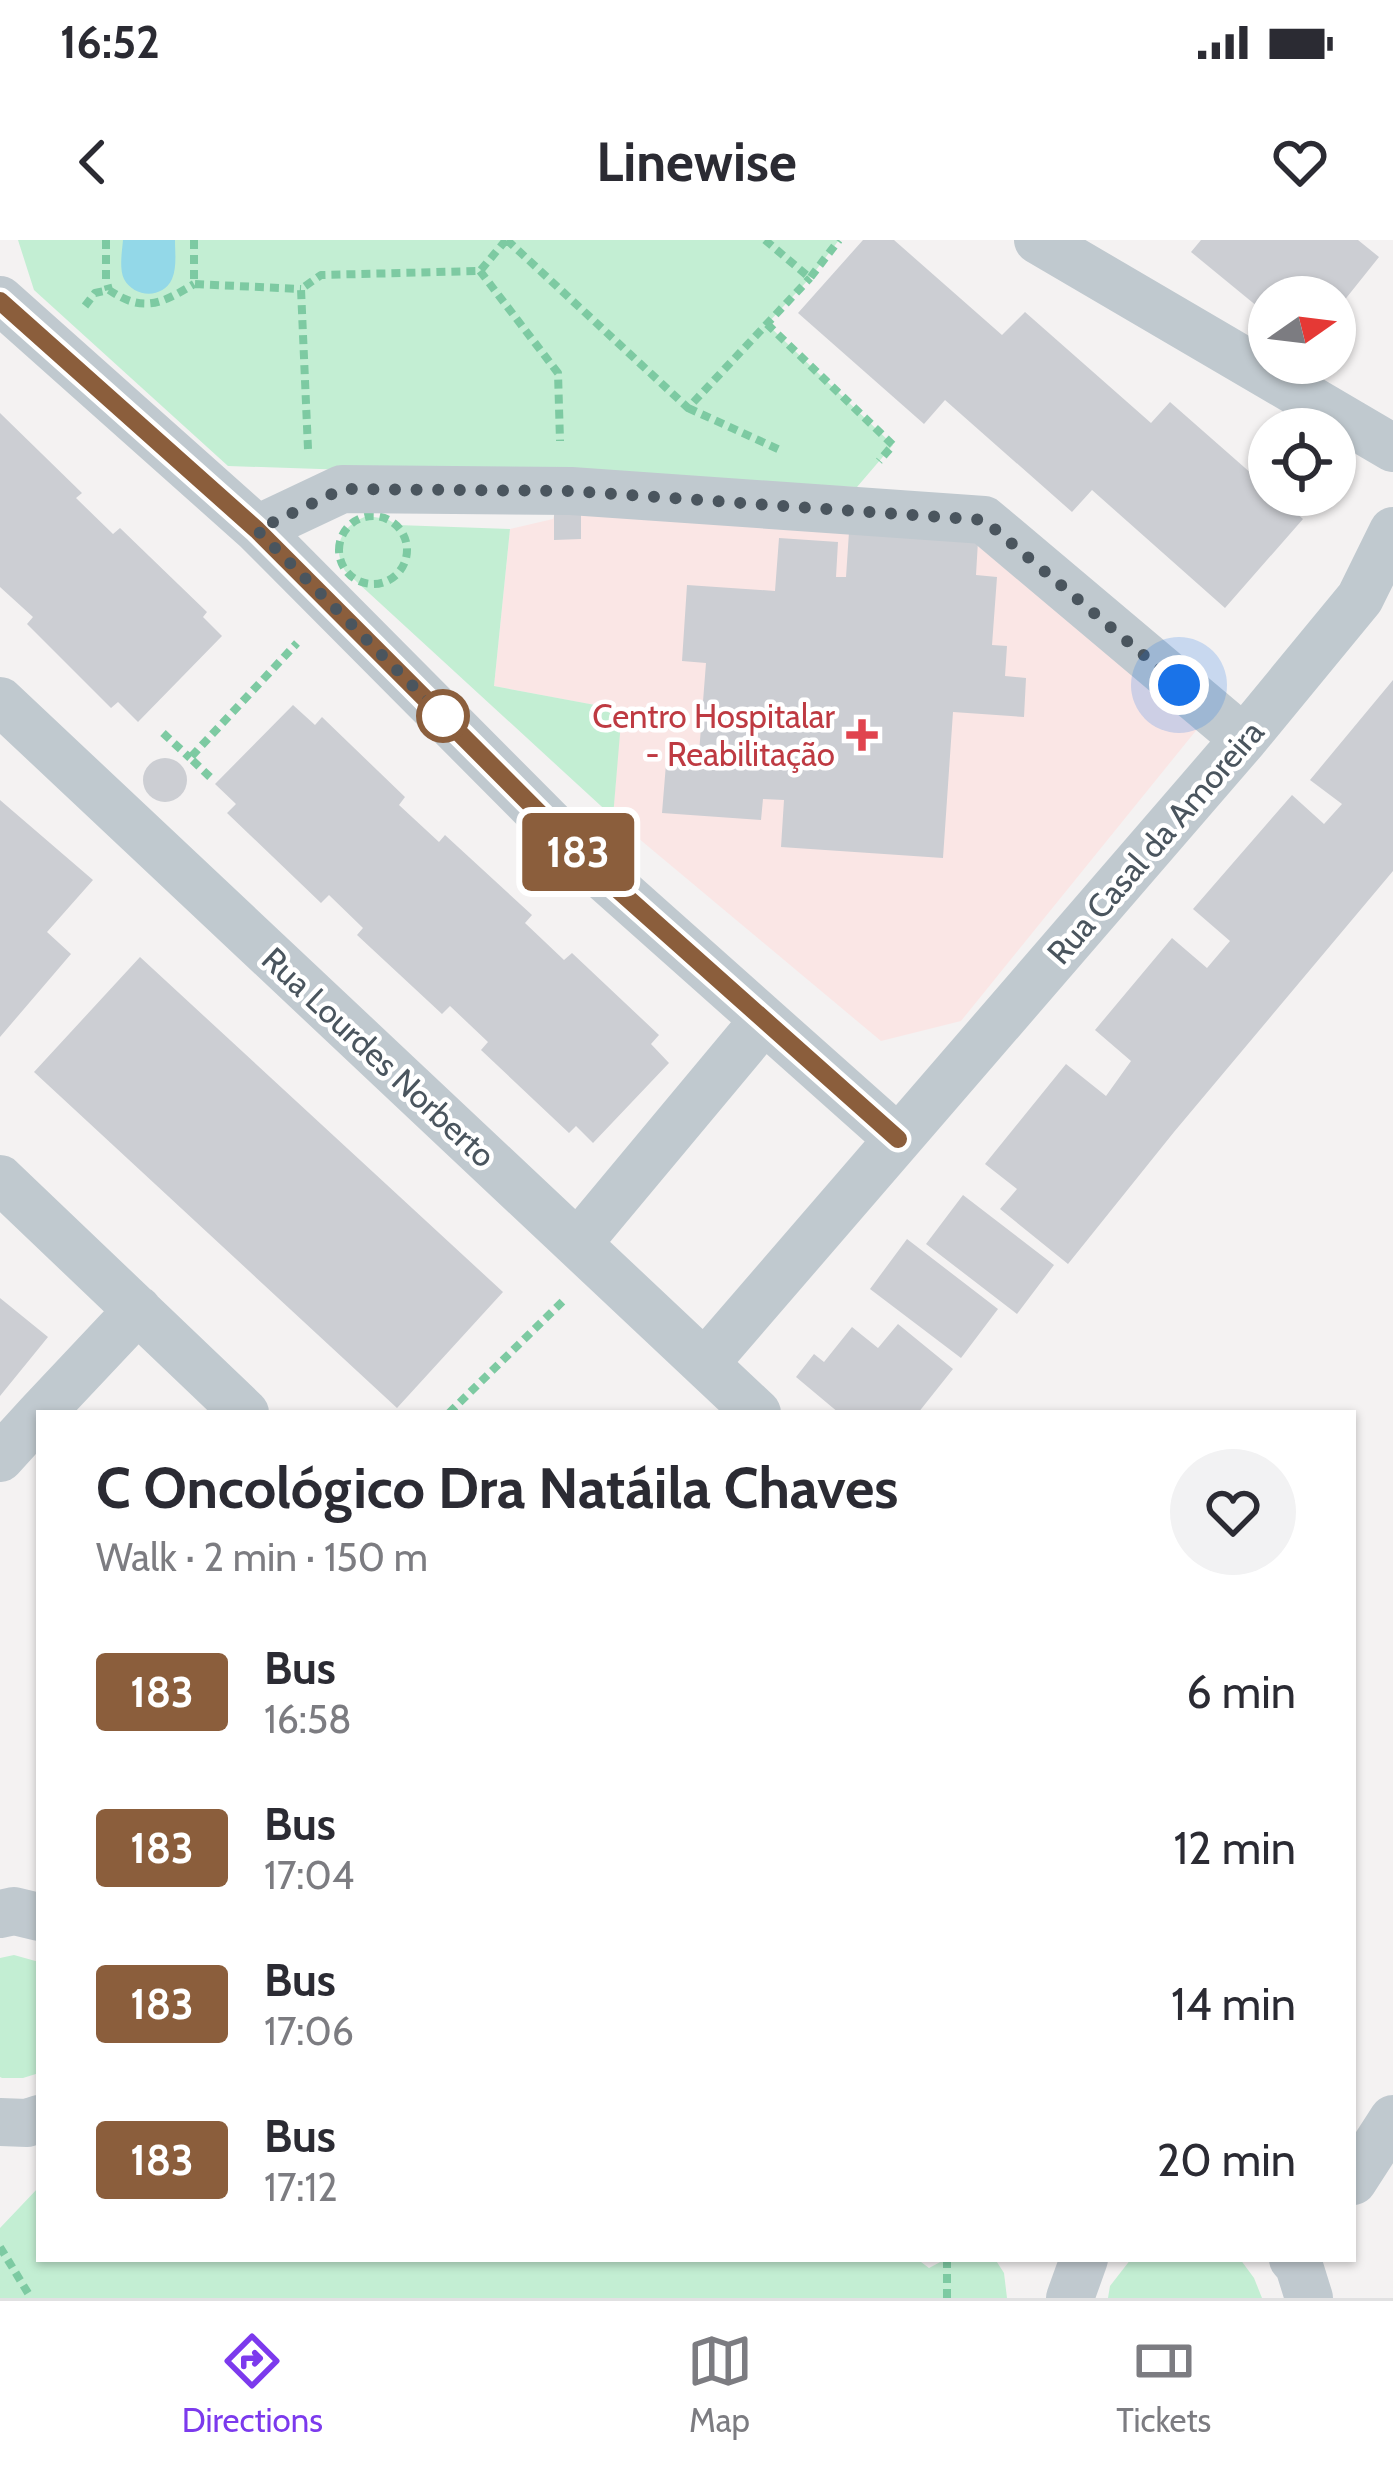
<!DOCTYPE html>
<meta charset="utf-8">
<style>
body{margin:0;font-family:Cabin,sans-serif;background:#f2f2f3;color:#2b2b33;height:100vh;display:flex;flex-direction:column;font-size:45px;white-space:nowrap}
*{box-sizing:border-box;margin:0}
p{font-size:39px;color:#7c7c81}
.icon{flex:none;width:66px;height:66px;fill:none;stroke:currentColor;stroke-width:2;stroke-linecap:round;stroke-linejoin:round}
.map{position:relative;flex:1;overflow:hidden}
.drawer{position:absolute;left:36px;top:1170px;width:1320px;height:852px;display:flex;flex-direction:column;background:#fff;border-radius:0px;box-shadow:0 3px 9px #0004}
.drawer>*{flex:none}
.badge{padding:0 24px;border-radius:9px;font-size:42px;line-height:78px}
.needle{width:78px;rotate:76deg}
.controls{position:absolute;left:1248px;top:36px;display:grid;gap:24px}
.controls a{display:grid;place-items:center;width:108px;height:108px;border-radius:50%;background:#fff;box-shadow:0 3px 9px #0004;font-size:60px}
.you{position:absolute;width:60px;height:60px;margin:-30px;border:9px solid #fff;border-radius:50%;background:#1a73e8;box-shadow:0 0 0 18px #1a73e833}
.map>.badge{position:absolute;translate:-50% -50%;box-shadow:0 0 0 6px #fff}
.round{display:grid;place-items:center;flex:none;width:126px;height:126px;border-radius:63px;background:#f2f2f3}
.head{display:flex;align-items:center;justify-content:space-between;height:204px;padding:0 60px}
h1{font-size:57px;font-weight:800;line-height:90px}
ul{padding:0;list-style:none}
li{display:flex;align-items:center;gap:36px;height:156px;padding:0 60px}
li div{flex:1}
li b{display:block;font-size:45px}
li em{font-style:normal}
li .badge{min-width:132px;font-weight:700;text-align:center}
.status{display:flex;justify-content:space-between;align-items:center;height:84px;padding:0 60px;background:#fff;direction:ltr}
.status svg{height:33px;fill:currentColor}
header{display:flex;justify-content:space-between;align-items:center;height:156px;padding:0 60px;background:#fff;font-size:54px;font-weight:800}
.tabs{display:flex;justify-content:space-around;align-items:center;height:168px;border-top:3px solid #e1e1e2;background:#fff;font-size:33px;color:#7c7c81}
.tabs a{display:grid;justify-items:center;gap:6px}
.tabs .active{color:#7c3aed}
.map>svg:first-child{display:block}
.medical{fill:#fae6e5}
.green{fill:#c3eed3}
.water{fill:#93d8e8}
.building{fill:#ccced3}
.lines{fill:none;stroke-linecap:round;stroke-linejoin:round}
.path{stroke:#7dcaa2;stroke-width:8;stroke-dasharray:9 6;stroke-linecap:butt}
.street{stroke:#c0c9cf;stroke-width:48}
.line-casing{stroke:#fff;stroke-width:27}
.line{stroke:#8b5e3c;stroke-width:18}
.walk{stroke:#4a555e;stroke-width:12;stroke-dasharray:0 21.6}
.stop-dot{fill:#fff;stroke:#8b5e3c;stroke-width:6}
.health-dot{fill:#e0444e;stroke:#fff;stroke-width:4.5}
.labels{text-anchor:middle;dominant-baseline:central;stroke-width:9;stroke-linejoin:round;paint-order:stroke}
.health-label{font-size:33px;fill:#be3a42;stroke:#fff;text-anchor:end}
.street-label{font-size:33px;fill:#4a555e;stroke:#fff}
</style>
<div class="status"><b>16:52</b><svg viewBox="0 0 49 12"><path d="M0 12V9h3v3zM5 12V6h3v6zM10 12V3h3v9zM15 12V0h3v12zM26 1h20v11H26zM47 4h2v5h-2z"/></svg></div>
<header><svg class="icon" aria-label="back" viewBox="0 0 24 24"><path d="M15 5l-7 7 7 7"/></svg>Linewise<svg class="icon" aria-label="heart" viewBox="0 0 24 24"><path d="M12 20l-8-8c-3-5 5-10 8-4 3-6 11-1 8 4z"/></svg></header>
<div class="map">
<svg width="1393" height="2058" viewBox="0 0 1393 2058">
<rect width="100%" height="100%" fill="#f4f2f2"/>
<path class="medical" d="M561 252 984 280 1211 472 961 781 881 801 613 577 621 470 494 446 510 289 553 279Z"/>
<path class="green" d="M18 0H839L810 38 767 84 893 205 857 247 228 226 34 50Z
M367 276 387 279 397 285 510 289 494 446 622 470 613 577 345 331C331 307 342 285 367 276Z
M14 1715 39 1722V1833L23 1838H2L0 1837V1718Z
M39 1947V2019H917L929 2028 946 2019H995L1004 2033 1007 2058H0V1988Z
M1131 2019H1240L1254 2038 1262 2058H1108L1110 2046Z"/>
<path class="water" d="M123 0H175C175 12 177 28 172 39 163 59 134 58 124 39 119 28 122 12 123 0Z"/>
<path class="building" d="M863 0H894L1002 95 1025 72 1151 183 1170 162 1269 249V255H1276L1303 279 1225 368 1092 250 1072 272 945 160 924 184 798 73Z
M1201 0H1358L1379 17 1335 72V57H1269V76L1191 12Z
M0 173 82 253 76 258 113 294 120 288 207 372 203 377 222 396 138 482 118 462 111 468 27 384 33 377 0 347Z
M554 272H581V299L554 300Z
M849 292 978 301 976 335 997 337 992 405 1007 406 1005 436 1026 438 1024 477 953 472 943 618 781 607 784 560 763 559 761 580 662 573 666 524 698 526 706 423 682 421 687 345 775 351 779 298 838 302 836 337H846Z
M1393 440V631L1174 892 1068 1024 1000 969 1017 949 985 924 1066 824 1106 856 1131 821 1095 790 1172 698 1207 728 1230 701 1193 669 1292 555 1324 584 1342 564 1310 540Z
M293 465 315 485 322 477 405 557 399 565 439 602 445 595 532 675 525 683 564 720 572 713 659 795 651 804 669 823 593 903 576 886 569 893 481 810 488 802 450 766 442 774 357 695 363 688 329 655 321 663 227 573 236 564 215 544Z
M143 540a22 22 0 1 1 44 0a22 22 0 1 1-44 0Z
M0 560 93 640 47 692 71 714 0 797Z
M140 717 503 1052 397 1168 34 832Z
M963 955 1054 1025 1017 1074 926 1004Z
M907 999 998 1069 961 1118 870 1049Z
M0 1058 48 1097 0 1156Z
M898 1084 953 1129 918 1173H839L796 1137 814 1114 824 1122 852 1087 878 1108Z"/>
<g class="lines">
<path class="path" d="M106 0V39L109 50
M194 0V44L301 49
M507 0 688 168 810 38
M765 0 810 38 839 0
M480 31 558 133 560 201
M85 66 95 53 109 50C143 73 161 64 194 44
M767 84 893 205 879 221
M688 168 782 211
M308 209 301 49 321 35 480 31 506 0
M339 310a34 34 0 1 1 68 0a34 34 0 1 1-68 0Z
M163 493 190 518
M210 537 190 518 297 403
M449 1173 563 1061
M0 2007 31 2058
M947 2019V2058"/>
<path class="street" d="M1038 0 1393 208
M0 60 257 289 597 631 898 899
M257 289 342 249 571 251 984 280 1244 499
M0 461 757 1173
M0 939 245 1173
M578 1003 764 780
M705 1123 1244 499 1360 358 1393 291
M41 1173 138 1070
M0 1218 39 1175
M0 1674 14 1671 39 1677
M0 1882 27 1883 39 1879
M1353 1941 1393 1879
M1293 2019 1299 2026 1309 2058
M1070 2058 1084 2019"/>
</g>
<g class="lines">
<defs>
<path id="line" d="M0 61 257 290 597 631 898 899"/>
</defs>
<use href="#line" class="line-casing"/>
<use href="#line" class="line"/>
<path class="walk" d="M443 476 257 290 342 249 571 251 984 280 1179 445"/>
</g>
<circle class="stop-dot" cx="443" cy="476" r="24"/>
<path class="health-dot" d="M856 477h12v12h12v12h-12v12h-12v-12h-12v-12h12z"/>
<g class="labels">
<g class="health-label">
<text x="835" y="476">Centro Hospitalar<tspan x="835" dy="38">- Reabilitação</tspan></text>
</g>
<g class="street-label">
<text transform="translate(1155 602) rotate(-49)">Rua Casal da Amoreira</text>
<text transform="translate(379 817) rotate(43)">Rua Lourdes Norberto</text>
</g>
</g>
</svg>
<div class="controls">
<a><svg class="needle" viewBox="-14 -14 28 28"><path d="M0-13l5 13h-10z" fill="#e53935"/><path d="M0 13l5-13h-10z" fill="#7c7c81"/></svg></a>
<a><svg class="icon" aria-label="locate" viewBox="0 0 24 24"><circle cx="12" cy="12" r="6"/><path d="M12 2v4M12 18v4M2 12h4M18 12h4"/></svg></a>
</div>
<div class="you" style="left:1179px;top:445px"></div>
<b class="badge" style="left:578px;top:612px;background:#8b5e3c;color:#fff">183</b>
<section class="drawer">
<div class="head"><div><h1>C Oncológico Dra Natáila Chaves</h1><p>Walk · 2 min · 150 m</p></div><a class="round"><svg class="icon" aria-label="heart" viewBox="0 0 24 24"><path d="M12 20l-8-8c-3-5 5-10 8-4 3-6 11-1 8 4z"/></svg></a></div>
<ul>
<li><span class="badge" style="background:#8b5e3c;color:#fff">183</span><div><b>Bus</b><p>16:58</p></div><em>6 min</em></li>
<li><span class="badge" style="background:#8b5e3c;color:#fff">183</span><div><b>Bus</b><p>17:04</p></div><em>12 min</em></li>
<li><span class="badge" style="background:#8b5e3c;color:#fff">183</span><div><b>Bus</b><p>17:06</p></div><em>14 min</em></li>
<li><span class="badge" style="background:#8b5e3c;color:#fff">183</span><div><b>Bus</b><p>17:12</p></div><em>20 min</em></li>
</ul>
</section>
</div>
<nav class="tabs">
<a class="active"><svg class="icon" aria-label="directions" viewBox="0 0 24 24"><path d="M12 3l9 9-9 9-9-9zM9 14v-3h6M13 9l2 2-2 2"/></svg>Directions</a>
<a><svg class="icon" aria-label="map" viewBox="0 0 24 24"><path d="M3 6l6-2 6 2 6-2v14l-6 2-6-2-6 2zM9 4v14M15 6v14"/></svg>Map</a>
<a><svg class="icon" aria-label="tickets" viewBox="0 0 24 24"><path d="M3 7h18v10H3zM15 7v10"/></svg>Tickets</a>
</nav>
